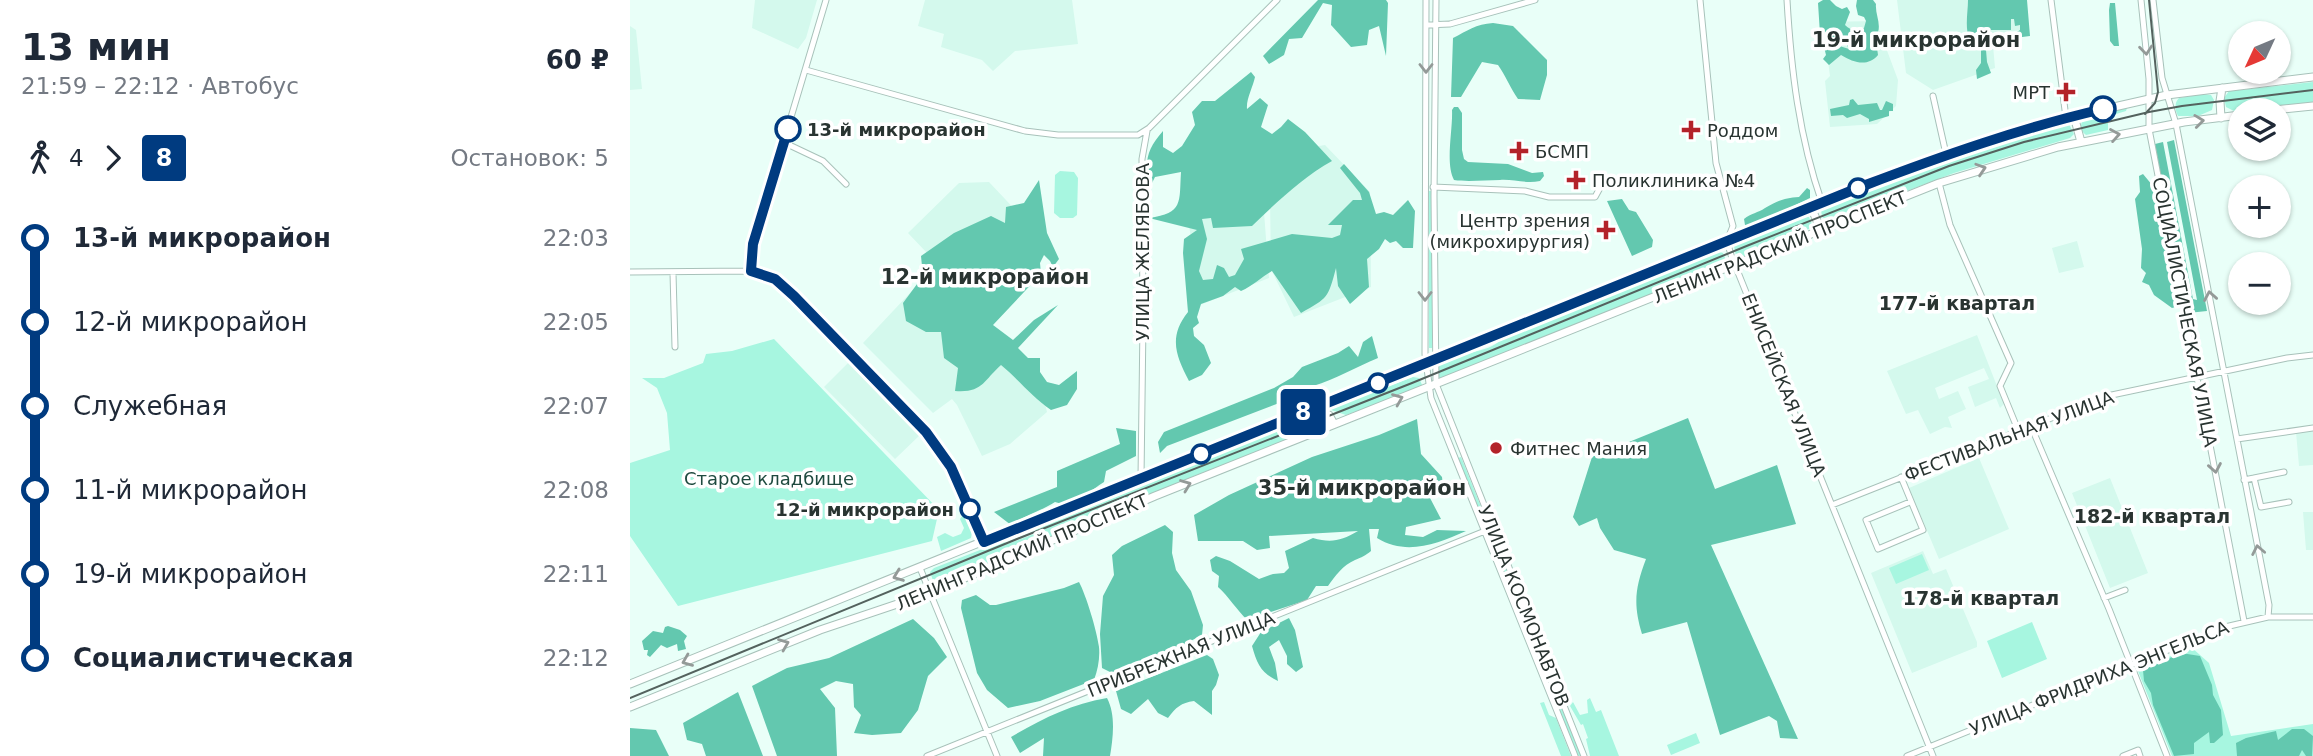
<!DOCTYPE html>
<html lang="ru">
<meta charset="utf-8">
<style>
body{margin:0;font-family:"DejaVu Sans",sans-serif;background:#f6f6f7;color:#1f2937;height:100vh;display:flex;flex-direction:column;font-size:26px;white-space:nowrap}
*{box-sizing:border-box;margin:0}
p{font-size:23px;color:#747a83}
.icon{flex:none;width:38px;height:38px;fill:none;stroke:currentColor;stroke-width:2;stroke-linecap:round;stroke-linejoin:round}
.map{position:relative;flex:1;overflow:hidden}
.details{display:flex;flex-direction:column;background:#fff;width:630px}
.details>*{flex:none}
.badge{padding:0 14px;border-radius:5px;font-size:24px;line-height:46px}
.needle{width:46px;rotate:226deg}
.tools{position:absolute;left:1598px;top:21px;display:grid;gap:14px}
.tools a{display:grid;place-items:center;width:63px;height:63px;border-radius:50%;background:#fff;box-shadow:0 2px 5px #0004;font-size:35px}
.map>.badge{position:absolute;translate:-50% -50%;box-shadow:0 0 0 4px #fff}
.legs{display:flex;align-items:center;gap:10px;height:77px;padding:0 21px;font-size:23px}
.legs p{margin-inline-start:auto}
.headline{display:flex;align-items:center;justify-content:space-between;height:119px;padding:0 21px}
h1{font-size:38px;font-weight:700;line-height:52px}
ul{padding:0 21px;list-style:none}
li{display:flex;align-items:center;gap:24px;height:84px;font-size:26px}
li i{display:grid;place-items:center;width:10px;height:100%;margin:0 9px;background:currentColor}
li i::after{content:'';width:18px;height:18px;margin:-9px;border:5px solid;border-radius:50%;background:#fff}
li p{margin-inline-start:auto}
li:first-child i{background:linear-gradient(#0000 50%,currentColor 0)}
li:last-child i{background:linear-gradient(currentColor 50%,#0000 0)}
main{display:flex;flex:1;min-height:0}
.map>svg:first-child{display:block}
.built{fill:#d4f9ed}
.green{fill:#a7f6e0}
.forest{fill:#63c8af}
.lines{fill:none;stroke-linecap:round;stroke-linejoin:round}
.minor-casing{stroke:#a8c2ba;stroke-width:7}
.major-casing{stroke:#a8c2ba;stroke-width:9}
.minor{stroke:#fff;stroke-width:5}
.major{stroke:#fff;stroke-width:7}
.tram{stroke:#54625e;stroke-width:2}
.oneway{stroke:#949a98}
.line-1-casing{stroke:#fff;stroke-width:16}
.line-1{stroke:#003b80;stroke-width:10}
.poi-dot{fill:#b32229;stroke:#fff;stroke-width:2.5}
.stop-1-dot{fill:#fff;stroke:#003b80;stroke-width:3.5}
.labels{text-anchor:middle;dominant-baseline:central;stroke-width:7;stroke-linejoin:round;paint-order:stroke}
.poi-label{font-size:18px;fill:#293431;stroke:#fff;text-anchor:start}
.stop-label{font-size:18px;font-weight:bold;fill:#293431;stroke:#fff;text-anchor:start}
.street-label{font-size:18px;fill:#293431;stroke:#fff}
.park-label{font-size:18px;fill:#1e4a3f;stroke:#fff}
.neighbourhood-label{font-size:19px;font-weight:bold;fill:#293431;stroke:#fff}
.quarter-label{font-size:21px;font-weight:bold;fill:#293431;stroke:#fff}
</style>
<main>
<section class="details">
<div class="headline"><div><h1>13 мин</h1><p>21:59 – 22:12 · Автобус</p></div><b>60 ₽</b></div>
<div class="legs"><svg class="icon" aria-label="walk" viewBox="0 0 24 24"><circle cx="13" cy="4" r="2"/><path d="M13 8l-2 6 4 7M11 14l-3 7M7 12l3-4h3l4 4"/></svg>4<svg class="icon" aria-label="forward" viewBox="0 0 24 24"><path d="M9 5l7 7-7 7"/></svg><b class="badge" style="background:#003b80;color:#fff">8</b><p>Остановок: 5</p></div>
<ul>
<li><i style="color:#003b80"></i><b>13-й микрорайон</b><p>22:03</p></li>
<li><i style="color:#003b80"></i><span>12-й микрорайон</span><p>22:05</p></li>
<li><i style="color:#003b80"></i><span>Служебная</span><p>22:07</p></li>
<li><i style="color:#003b80"></i><span>11-й микрорайон</span><p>22:08</p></li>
<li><i style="color:#003b80"></i><span>19-й микрорайон</span><p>22:11</p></li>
<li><i style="color:#003b80"></i><b>Социалистическая</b><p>22:12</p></li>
</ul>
</section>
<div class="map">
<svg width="1683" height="756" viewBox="0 0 1683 756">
<rect width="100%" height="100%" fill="#e9fff8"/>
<path class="built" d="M125 0H187L176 38 168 49 122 28Z
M295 0H442L448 44 385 51 363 71 352 60 311 47 314 34 288 26Z
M1267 0H1396L1398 29 1362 34 1365 68 1303 90 1276 73Z
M1246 21 1268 80 1266 106 1247 124 1200 127 1195 81 1200 76 1193 22Z
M0 26 6 30 12 89 0 90Z
M695 145 740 192 741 287 664 317 641 269 640 198 689 146Z
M359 182 390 215 393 229 297 253 278 233 329 183Z
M634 212 639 278 570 305 558 217Z
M1447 241 1454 267 1429 273 1422 248Z
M294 278 414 400 417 412 380 444 352 456 327 405 322 399 303 413 233 343Z
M1347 335 1374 404 1370 408 1366 398 1345 407 1338 387 1359 379 1354 368 1305 388 1309 399 1328 391 1336 409 1318 417 1322 428 1315 427 1300 434 1288 410 1276 414 1257 371Z
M219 362 290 435 265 459 194 387Z
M1683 431V465L1669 466 1666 432Z
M1349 458 1379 529 1309 559 1279 488Z
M1480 478 1518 573 1480 588 1442 493Z
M1673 512H1683V550H1676Z
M1293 551 1303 574 1316 569 1347 642V647L1282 673 1241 573Z"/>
<path class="green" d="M1683 82V102L1604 111 1596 107 1594 98 1599 91Z
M1573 94 1581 95 1584 100 1582 110 1568 116H1548C1545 110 1544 103 1549 98Z
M1497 108 1496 111 1486 114 1478 119V130L1456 135C1450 131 1450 125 1453 119Z
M1438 122 1444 134 1440 138 1324 173 1198 221 1192 217 1191 210 1195 207 1271 175 1333 153Z
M430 171 444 172 448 178 447 215 443 218H430L424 213 425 175Z
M799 191H802V348H799Z
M1171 215 1179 217 1182 224 1179 229 1112 257 1106 256 1104 246 1106 242Z
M1086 251 1093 253 1096 260 1094 265 807 382C806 378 805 374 806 370 809 353 857 355 869 341Z
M144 339 309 510 302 541 48 606 0 536V463L40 450 37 413 27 388 12 378H34L73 363 76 354 102 351Z
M783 377 789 378 793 387 716 415 698 409Z
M668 420 694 422 696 425 564 476 305 586 300 572 304 568 373 541 377 544 404 534 406 528Z
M831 457 951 756H948L828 458Z
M333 515C340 518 343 531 341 538L311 551 307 537 315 533 323 537 331 534 334 528 330 519Z
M1292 554 1299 570 1266 584 1259 568Z
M1402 622 1417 659 1372 678 1357 641Z
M1561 647 1579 663 1601 736 1683 724V756H1542L1508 671Z
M960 698 966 712 971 710 989 756H960L956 739 958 738 953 724 951 725 940 706 943 702 950 715 958 713 957 700Z
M914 702 919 715 926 718 941 756H931L910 703Z
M1066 733 1070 743 1041 755 1037 745Z"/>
<path class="forest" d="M688 0H756L758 3 756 56 749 26 739 30 737 45 721 47 701 25 702 5 693 3 672 38 659 39 654 55 639 64 633 56Z
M1193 0H1200L1206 6 1212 9 1217 7 1220 12 1215 25C1221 31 1226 31 1234 28L1236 21 1234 17 1228 15 1226 6 1227 0H1243L1246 4C1245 14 1251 23 1248 32L1256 46 1247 48 1248 55C1238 67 1224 63 1211 55L1199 65 1193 59 1196 55 1194 47 1200 43 1219 49 1216 43 1196 41 1190 34 1188 3Z
M1338 0H1397L1400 36 1369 40 1370 36 1385 33 1390 30V25L1385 26 1384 19H1381V30H1361L1359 35 1361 46 1356 50 1357 62 1361 73 1347 79 1346 70 1351 63V50C1331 42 1338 17 1338 0Z
M1480 3H1485L1489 46H1484L1480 41 1479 10Z
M863 23 883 26 917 60V75L910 100 888 99C880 88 876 76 868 65L852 62 831 97H821L823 38C837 31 846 24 863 23Z
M621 72 625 77C623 87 616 99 617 109L630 98 638 105 631 127 642 134 651 127 658 119 675 132 702 161C673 177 647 202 622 226L583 228 581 218 572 219 577 239 569 271 573 280 583 279 587 265 594 268 599 277 605 275 614 259 611 249 662 234 702 238 710 235 712 225H698L723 200H732L730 193 710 168 714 164 739 192 746 214 754 212 763 215 778 200 785 211 783 248H773L766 241 760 243 755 239 749 249 737 259 739 287 720 304 708 286 706 268C698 298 698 298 671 313L642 271C631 277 623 286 611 291L605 287 593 296 571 304 567 317 569 323 563 328 564 336 574 345 581 363 572 375 559 381C546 356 538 337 558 312L553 253 554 239 567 230 519 218C554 213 549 202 551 172L525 177 520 187C514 163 516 150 533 131V147L543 153 552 146 565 125 562 112 572 101H585Z
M1223 99 1228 105 1247 103 1250 110H1252L1256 101 1263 104V111H1259V116L1239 122V119L1230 114 1217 118 1213 115 1201 116 1200 109 1219 105 1220 100Z
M824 107H828L832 113V150L834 159 838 162 878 164 902 173 913 172 914 176 910 181C896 184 883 179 870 180 855 180 838 182 824 180 815 164 823 129 822 110Z
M1544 140 1577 311 1558 313 1554 303 1525 144 1533 142 1563 299 1567 300 1537 142Z
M1513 174 1523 186 1527 202 1549 306 1542 308 1524 295 1519 285 1512 282 1516 273 1511 268 1512 249 1505 199 1510 192 1509 176Z
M409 180 417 233 429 259 423 267 420 261 414 255 410 263 411 274 363 325 383 340 404 320 428 305 388 348 398 358H410V372L417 382 429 385 447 371V389L437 405 421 410C402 397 388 379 371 365 353 381 353 393 325 391L328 368 314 358 311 332H296L276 321 273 303 293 276 291 256 324 233 361 216 375 223 376 207 394 203Z
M1177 188 1180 190V198L1122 226 1115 225 1114 219C1121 213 1128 213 1135 208 1147 201 1154 198 1169 197Z
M992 199 999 210 1006 212 1023 240 1022 247 1002 256 977 201Z
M742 336 748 358C726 367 706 379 683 386L679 397 668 406 657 400 537 446 530 453 528 442 534 432 644 388 663 377 672 367 708 353 719 346 728 357 733 342Z
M1058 418 1085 489 1147 465 1166 524 1081 545 1168 739 1150 738 1147 721 1139 716 1090 735 1057 622 1012 634C1003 604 1005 588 1016 559L984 550 970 528 967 518 949 526 943 517 962 457Z
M787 419 791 454 812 477 813 486 800 498 811 519 776 527 775 535 793 537 807 530 836 531C807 544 776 556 747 538L749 529H739L741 551C735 556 732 557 725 560 713 565 705 576 698 586H686L677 600 617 620C606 609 599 597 588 587L589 576 582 571 580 560 586 556 600 561 629 579 643 574 654 573 659 568 655 551 683 538C701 543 711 541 728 531L639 536 640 548 627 550 613 541H568L564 515 599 495 682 457 749 435Z
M486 428 506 431V456L476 471 474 482C460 491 442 508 425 502 411 511 395 515 381 525L364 512 427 487V471L490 444Z
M535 525 543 532 542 553 546 570 561 591 573 625 572 635 523 661 486 675 472 668 470 634 473 596 484 575 482 555 492 546Z
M449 582C456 595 467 631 469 647 470 658 468 669 464 680L410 701 378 708 357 690 347 673 331 608 332 600 346 595 360 605H366L434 588Z
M659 618 665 630 673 667 666 672 657 664V656L649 640 639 647 645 663 648 681C631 673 627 664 622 646L631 632Z
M283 619 304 638 317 657 298 676 288 710 271 733 242 735 224 733 231 715 224 707 223 684 206 681 190 689 205 708 207 756H147L122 686 157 668 199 658Z
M38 626 50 630 57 636 54 641 56 649 48 651 47 644 37 648 31 645 20 657 17 655 18 650H14L12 641 23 631 33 633 35 627Z
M1551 653 1570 656 1582 685 1583 695 1591 710 1593 735 1584 743H1580L1579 732 1564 743V754L1544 756 1523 705 1521 693 1514 681 1513 670Z
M577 655 583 659 589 675 586 685 582 691V715L564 701C551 703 546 707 538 718L528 713 518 699 501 714 491 709 486 691Z
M108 692 133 756H76L72 744 57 740 53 723Z
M477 698C486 715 483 738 480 756H413L414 738 390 753 381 737C412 719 441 704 477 698Z
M0 728 26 730 39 756H0Z
M1662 729H1674L1683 736 1682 756H1676L1672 750 1669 756H1607L1606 743 1616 738 1646 731 1648 740Z"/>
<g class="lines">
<defs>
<path id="minor" d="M796 0 795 354 801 398 945 756
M806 0 804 196 806 384 954 756
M1070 0 1086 163 1103 226 1097 241 1101 255 1303 756
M1157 0C1161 69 1169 137 1192 203
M1421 0 1436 118
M1511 0 1519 79V129L1614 621
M1523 0 1532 78 1546 124 1639 605 1638 617
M796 25 820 24 905 0
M176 70 395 131 428 135H508L519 128 647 0
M1303 96 1316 154
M155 143 193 161 216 184
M1309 183 1320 225 1381 363 1370 386 1388 430
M803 187 895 191 919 197H965L971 186
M121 271 123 244 196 0
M0 272 121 271 145 279 164 296 296 432 321 467 354 542
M43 273 45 347
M1401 426 1479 609 1537 756
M1607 439 1683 428
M1271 477 1293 530 1248 549 1236 520 1280 502
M511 478 513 322 512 159 517 131
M1624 478 1631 507 1659 502
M1614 480 1654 472
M1202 505 1477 396 1657 358 1683 355
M290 568 367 756
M1474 598 1495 590
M297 756 855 531
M1277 756 1595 627 1638 617H1683
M1493 756 1508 750 1510 756"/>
<path id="major" d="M1644 110 1683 106
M1444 116 1451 142
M1591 118 1590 101 1592 88
M1181 207 1191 230
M681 409 699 415 704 424
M0 684 678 410 778 372 1233 186 1316 154 1444 116 1537 95 1683 77
M0 707 190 630 300 593 525 496 1309 183 1428 147 1554 122 1610 115"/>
</defs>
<use href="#minor" class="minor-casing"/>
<use href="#major" class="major-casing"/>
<use href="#minor" class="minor"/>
<use href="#major" class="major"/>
<path class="tram" d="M1515 114 1525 103 1528 92 1519 0
M0 698 387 539 782 383 1119 245 1319 166 1394 142 1519 112 1552 106 1683 90"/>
</g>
<defs><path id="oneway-chevron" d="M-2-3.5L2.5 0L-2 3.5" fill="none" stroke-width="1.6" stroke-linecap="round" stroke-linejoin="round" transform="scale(1.75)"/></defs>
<g class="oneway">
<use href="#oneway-chevron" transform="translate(1516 50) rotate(84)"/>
<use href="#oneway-chevron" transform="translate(796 68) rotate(90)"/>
<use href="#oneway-chevron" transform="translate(1569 121) rotate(-7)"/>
<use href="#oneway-chevron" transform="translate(1485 135) rotate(-10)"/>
<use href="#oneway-chevron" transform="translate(1351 169) rotate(-18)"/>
<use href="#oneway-chevron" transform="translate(795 296) rotate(90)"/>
<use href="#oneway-chevron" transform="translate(1580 296) rotate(-100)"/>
<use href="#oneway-chevron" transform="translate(768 399) rotate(-22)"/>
<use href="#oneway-chevron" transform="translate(1585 468) rotate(80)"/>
<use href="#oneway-chevron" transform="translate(556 485) rotate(-21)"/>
<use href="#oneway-chevron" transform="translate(1628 550) rotate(-101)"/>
<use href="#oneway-chevron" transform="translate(268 576) rotate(159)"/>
<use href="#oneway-chevron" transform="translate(154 644) rotate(-22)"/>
<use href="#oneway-chevron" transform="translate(57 661) rotate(158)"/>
</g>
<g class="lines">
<defs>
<path id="line-1" d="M158 129 123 244 121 271 145 279 164 296 296 432 321 467 354 542 1233 186C1312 156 1391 128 1473 109"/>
</defs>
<use href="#line-1" class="line-1-casing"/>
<use href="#line-1" class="line-1"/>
</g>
<g class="poi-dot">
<path d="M1432.5 81.5h7v7h7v7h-7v7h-7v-7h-7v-7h7z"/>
<path d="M1057.5 119.5h7v7h7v7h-7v7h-7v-7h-7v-7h7z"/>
<path d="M885.5 140.5h7v7h7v7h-7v7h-7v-7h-7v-7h7z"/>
<path d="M942.5 169.5h7v7h7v7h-7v7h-7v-7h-7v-7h7z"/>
<path d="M972.5 219.5h7v7h7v7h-7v7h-7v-7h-7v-7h7z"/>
<circle cx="866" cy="448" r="7"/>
</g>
<g class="stop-1-dot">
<circle cx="1473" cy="109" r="12"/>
<circle cx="158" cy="129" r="12"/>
<circle cx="1228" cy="188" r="9"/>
<circle cx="748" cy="383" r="9"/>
<circle cx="571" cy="454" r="9"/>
<circle cx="340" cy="509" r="9"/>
</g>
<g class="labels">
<g class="poi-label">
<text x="1420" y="92" text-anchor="end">МРТ</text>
<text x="1077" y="130">Роддом</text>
<text x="905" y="151">БСМП</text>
<text x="962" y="180">Поликлиника №4</text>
<text x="960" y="220" text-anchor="end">Центр зрения<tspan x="960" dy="21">(микрохирургия)</tspan></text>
<text x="880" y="448">Фитнес Мания</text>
</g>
<g class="stop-label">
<text x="177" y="129">13-й микрорайон</text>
<text x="324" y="509" text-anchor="end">12-й микрорайон</text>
</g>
<g class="street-label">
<text transform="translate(1150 247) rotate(-22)">ЛЕНИНГРАДСКИЙ ПРОСПЕКТ</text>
<text transform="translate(512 252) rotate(-90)">УЛИЦА ЖЕЛЯБОВА</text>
<text transform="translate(1555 312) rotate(79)">СОЦИАЛИСТИЧЕСКАЯ УЛИЦА</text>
<text transform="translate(1154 385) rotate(68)">ЕНИСЕЙСКАЯ УЛИЦА</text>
<text transform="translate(1379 436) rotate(-21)">ФЕСТИВАЛЬНАЯ УЛИЦА</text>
<text transform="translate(392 552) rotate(-23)">ЛЕНИНГРАДСКИЙ ПРОСПЕКТ</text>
<text transform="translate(894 606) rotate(68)">УЛИЦА КОСМОНАВТОВ</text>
<text transform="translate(551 654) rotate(-22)">ПРИБРЕЖНАЯ УЛИЦА</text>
<text transform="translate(1469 678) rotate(-22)">УЛИЦА ФРИДРИХА ЭНГЕЛЬСА</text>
</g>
<g class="park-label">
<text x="139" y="478">Старое кладбище</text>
</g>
<g class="neighbourhood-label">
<text x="1327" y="303">177-й квартал</text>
<text x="1522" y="516">182-й квартал</text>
<text x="1351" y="598">178-й квартал</text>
</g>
<g class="quarter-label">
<text x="1286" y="40">19-й микрорайон</text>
<text x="355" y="277">12-й микрорайон</text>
<text x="732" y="488">35-й микрорайон</text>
</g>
</g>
</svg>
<div class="tools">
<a><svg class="needle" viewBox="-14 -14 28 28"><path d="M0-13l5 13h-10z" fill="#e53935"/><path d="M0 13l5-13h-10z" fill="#747a83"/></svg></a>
<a><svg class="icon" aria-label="layers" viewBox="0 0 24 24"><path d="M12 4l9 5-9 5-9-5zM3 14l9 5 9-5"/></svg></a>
<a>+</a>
<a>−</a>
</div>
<b class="badge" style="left:673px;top:412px;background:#003b80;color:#fff">8</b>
</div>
</main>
